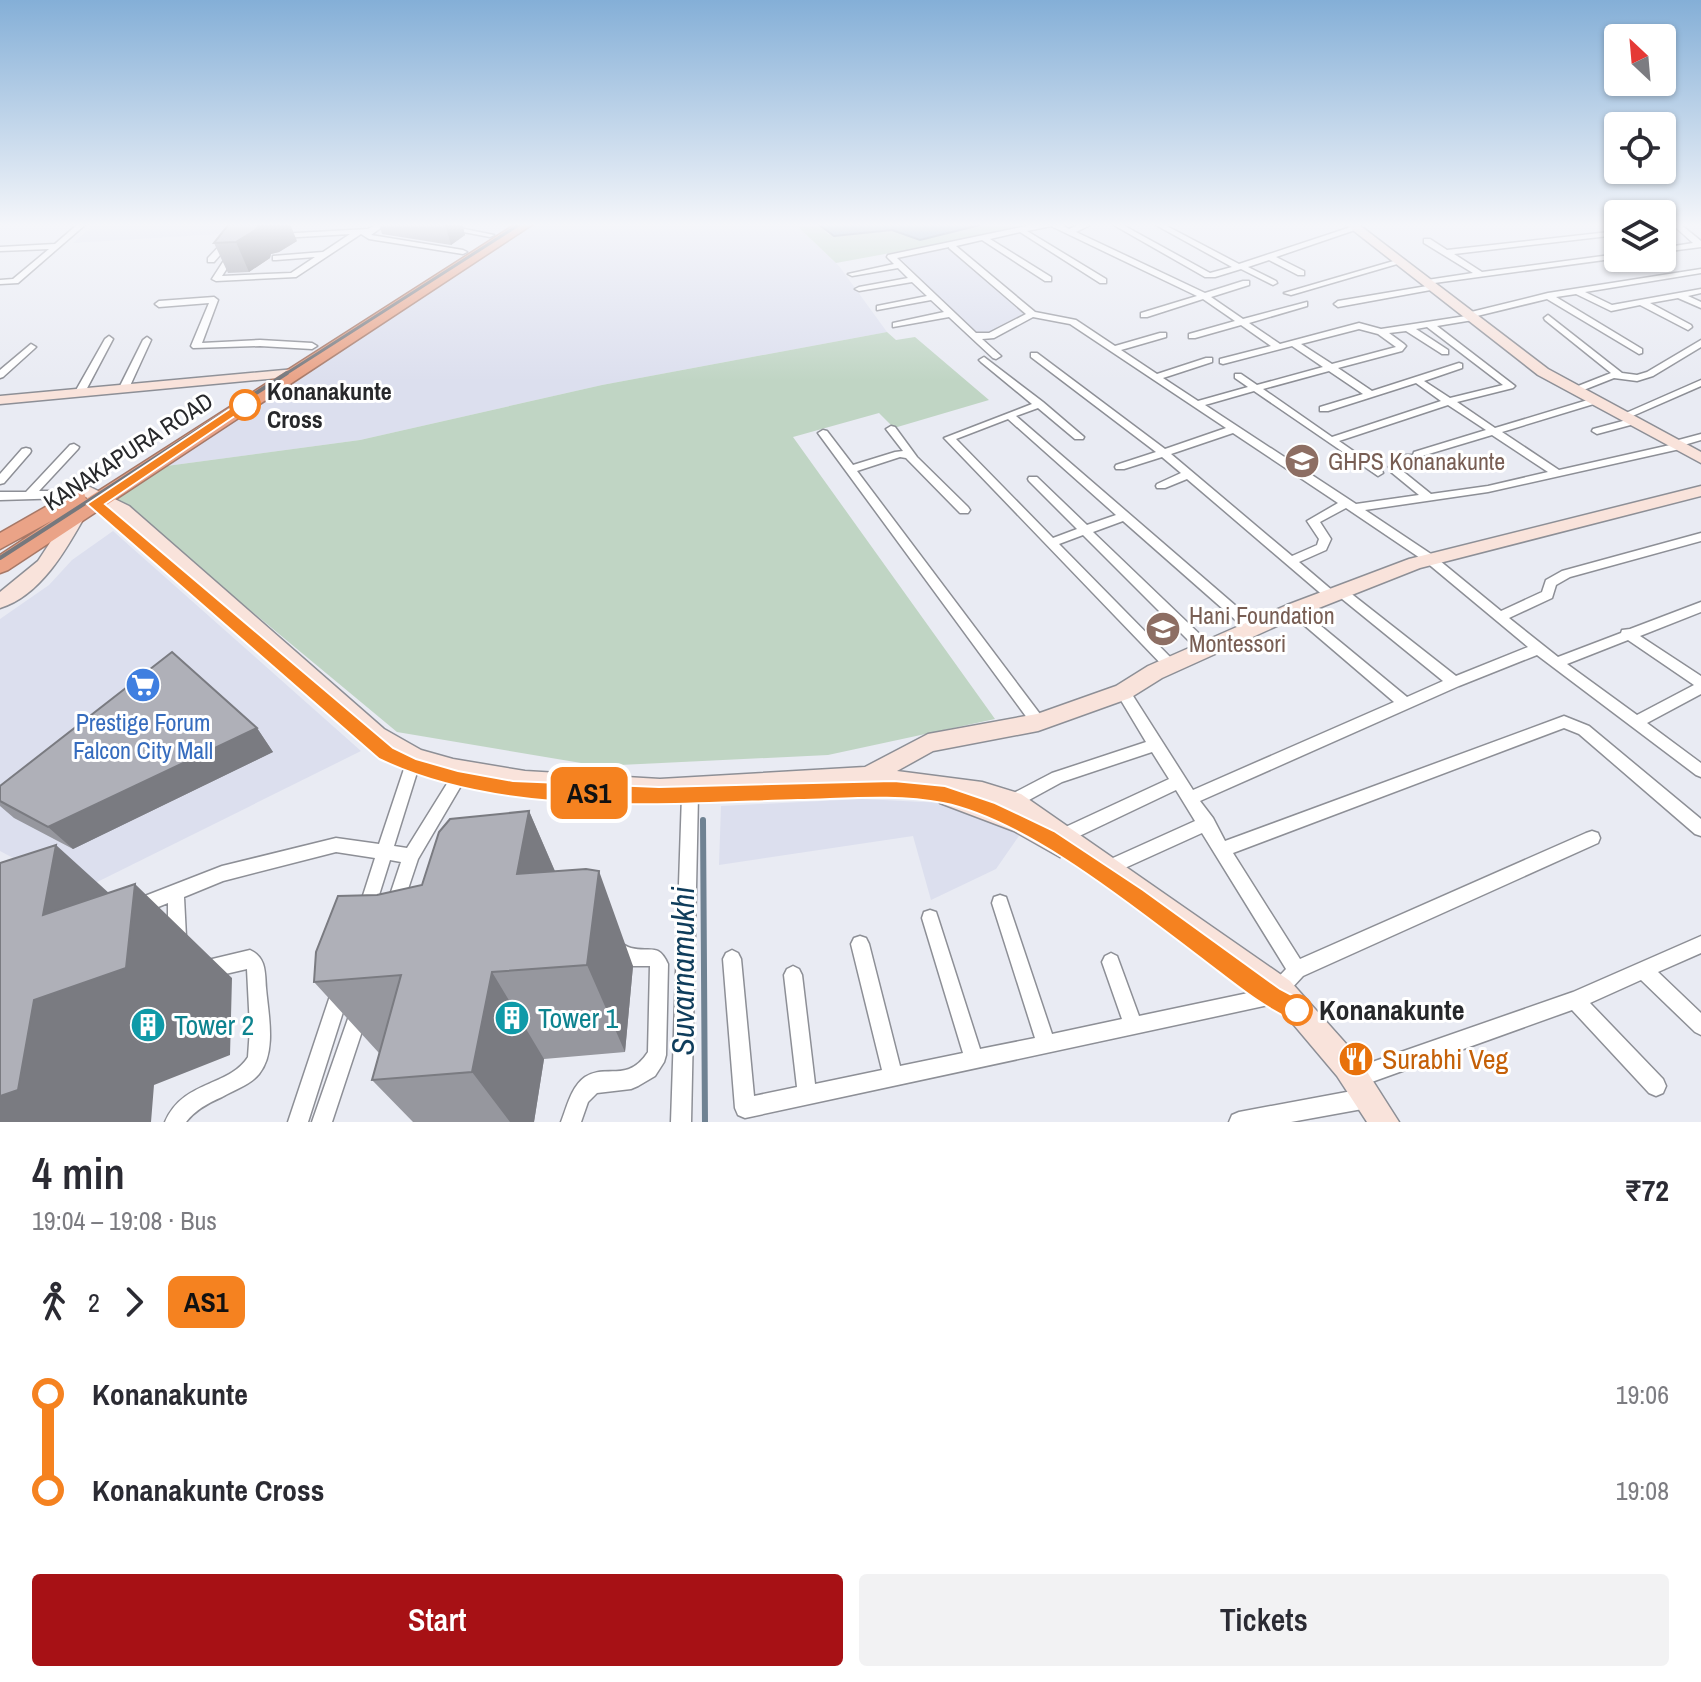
<!DOCTYPE html>
<meta charset="utf-8">
<style>
body{margin:0;font-family:"Archivo Narrow",sans-serif;background:#f2f2f3;color:#2b2b33;height:100vh;display:flex;flex-direction:column;font-size:30px;white-space:nowrap}
*{box-sizing:border-box;margin:0}
p{font-size:26px;color:#7c7c81}
.icon{flex:none;width:44px;height:44px;fill:none;stroke:currentColor;stroke-width:2;stroke-linecap:round;stroke-linejoin:round}
.map{position:relative;height:1122px;overflow:hidden}
.details{display:flex;flex-direction:column;background:#fff;flex:1}
.details>*{flex:none}
.badge{padding:0 16px;border-radius:12px;font-size:28px;line-height:52px}
.needle{width:52px;rotate:334deg}
.buttons{position:absolute;left:1604px;top:24px;display:grid;gap:16px}
.buttons a{display:grid;place-items:center;width:72px;height:72px;border-radius:8px;background:#fff;box-shadow:0 2px 6px #0004;font-size:40px}
.map>.badge{position:absolute;translate:-50% -50%;box-shadow:0 0 0 4px #fff}
.legs{display:flex;align-items:center;gap:12px;height:88px;padding:0 32px;font-size:26px}
.legs p{margin-inline-start:auto}
.head{display:flex;align-items:center;justify-content:space-between;height:136px;padding:0 32px}
h1{font-size:44px;font-weight:600;line-height:60px}
.primary-button{display:flex;gap:16px;margin-top:auto;padding:16px 32px}
.primary-button a{flex:1;height:92px;border-radius:8px;background:#a71115;color:#fff;font-size:32px;font-weight:600;line-height:92px;text-align:center}
.primary-button a+a{background:#f2f2f3;color:#2b2b33}
ul{padding:0 32px;list-style:none}
li{display:flex;align-items:center;gap:28px;height:96px;font-size:30px}
li i{display:grid;place-items:center;width:12px;height:100%;margin:0 10px;background:currentColor}
li i::after{content:'';width:20px;height:20px;margin:-10px;border:6px solid;border-radius:50%;background:#fff}
li p{margin-inline-start:auto}
li:first-child i{background:linear-gradient(#0000 50%,currentColor 0)}
li:last-child i{background:linear-gradient(currentColor 50%,#0000 0)}
.map>svg:first-child{display:block}
.built{fill:#dcdfee}
.green{fill:#c0d5c4}
.water{fill:#8ea8be;stroke:#6f8292;stroke-width:2}
.lines{fill:none;stroke-linecap:round;stroke-linejoin:round}
.stream{stroke:#6f8292;stroke-width:6}
.street-casing{stroke:#8d8f96;stroke-width:3}
.secondary-casing{stroke:#8d8f96;stroke-width:3}
.highway-casing{stroke:#a67867;stroke-width:3}
.street{fill:#fff;fill-rule:evenodd}
.secondary{fill:#f9e3db;fill-rule:evenodd}
.highway{fill:#eaa387;fill-rule:evenodd}
.rail-far1{stroke:#76787d;stroke-width:3}
.rail{stroke:#76787d;stroke-width:4}
.wall{fill:#96979e}
.shaded-wall{fill:#7a7b81}
.building{fill:#afb0b8;stroke:#7a7b81;stroke-width:2}
.line-1{fill:#f58220;stroke:#fff;stroke-width:2}
.stop-1-dot{fill:#fff;stroke:#f58220;stroke-width:4}
.labels{text-anchor:middle;dominant-baseline:central;stroke-width:6;stroke-linejoin:round;paint-order:stroke}
.stop-label{font-size:24px;font-weight:bold;fill:#27282b;stroke:#fff;text-anchor:start}
.street-label{font-size:24px;fill:#27282b;stroke:#fff}
.education-label{font-size:24px;fill:#785e54;stroke:#fff;text-anchor:start}
.shop-label{font-size:24px;fill:#366cbe;stroke:#fff}
.near-stop-label{font-size:28px;font-weight:bold;fill:#27282b;stroke:#fff;text-anchor:start}
.near-culture-label{font-size:28px;fill:#0d838f;stroke:#fff;text-anchor:start}
.near-food-label{font-size:28px;fill:#c56008;stroke:#fff;text-anchor:start}
.near-water-label{font-size:32px;font-style:italic;fill:#0f3d5c;stroke:#fff}
</style>
<div class="map">
<svg width="1701" height="1122" viewBox="0 0 1701 1122">
<rect width="100%" height="100%" fill="#e9ebf3"/>
<path class="built" d="M95 224H227L219 234 73 243Z
M533 224H795L839 266 887 332 602 385 360 440 159 467Z
M952 248 1026 314 1000 330 977 335 899 257Z
M113 531 361 751 77 892 0 851V619L49 585 72 560Z
M862 799 944 803 1021 833 996 869 931 900 913 836 719 865 721 806Z"/>
<path class="green" d="M795 224H818L828 234 837 236 892 230 918 240 984 224H1025L1010 231 836 263Z
M887 332 896 340 915 337 989 400 894 428 879 413 793 437 995 719 828 755 599 766 397 732 114 497 159 467 360 440 602 385Z"/>
<path class="water" d="M818 224H984L920 240 892 230 834 236Z"/>
<g class="lines">
<path class="stream" d="M703 820 705 1122"/>
<defs>
<path id="street" d="M78 224H86L18 283 0 284V280L13 279 49 249 0 251V247L55 244Z
M240 224H247L214 262H208V258Z
M377 224H386L371 235 463 250 467 252 463 254 369 239 361 234 296 277 216 281 212 279 230 251 237 253 222 276 291 273 315 257 276 260H273V256L323 252 350 234 281 238H278V234L368 229Z
M421 224H440L494 235 490 237Z
M1036 224H1060L1069 229 1081 224H1092L1076 232 1205 293 1243 281H1249V285L1211 297 1243 319 1307 302V306L1249 323 1280 344 1359 323 1381 329 1466 316 1467 313 1548 293 1701 269V273L1585 292 1612 305 1701 289V293L1688 296 1701 302V308L1678 298 1650 303 1691 325 1692 327 1688 330 1640 305 1611 311 1576 294 1556 297 1642 349V353L1639 354 1547 299 1477 316 1476 319 1473 320 1437 326 1515 386 1513 388 1457 402 1495 428 1591 399H1597V403L1502 432 1559 470 1670 445 1671 442 1701 434V440L1684 445V448L1680 449 1488 492 1365 510 1434 556 1501 611 1542 592 1546 580 1562 571 1701 533V541L1570 577 1556 585 1552 598 1509 618 1558 657 1621 633 1622 630 1630 629 1701 602V612L1640 636 1701 676V694L1647 723 1701 763V777L1696 775 1537 655 1459 686 1200 801 1213 818 1225 841 1564 716 1589 726 1701 819V836L1695 834 1579 734 1564 728 1233 853 1300 959 1586 833 1592 831 1598 833 1600 838 1598 843 1303 976 1278 1003 745 1118 738 1115 735 1108 723 959 726 953 732 950 738 953 741 959 754 1096 797 1087 784 975 787 969 793 966 799 969 802 975 815 1084 882 1070 851 944 854 938 860 936 866 938 869 944 900 1066 963 1053 922 918 924 912 930 910 936 912 938 918 980 1049 1035 1038 992 903 994 897 1000 895 1006 897 1008 903 1052 1034 1122 1019 1102 962 1105 956 1111 953 1117 956 1139 1016 1267 989 1286 969 1202 833 1116 872 1110 874 1104 872 1102 867 1104 862 1195 821 1176 790 1071 840 1065 842 1059 840 1057 835 1059 830 1169 779 1152 752 1062 782 1018 806 1013 808 1008 806 1005 801 1008 796 1052 773 1146 742 1116 692 1118 688 1123 687 1128 688 1193 790 1394 702 1290 613 1288 610 1290 607H1298L1407 697 1443 681 1336 594 1334 591 1336 588H1344L1456 676 1528 647 1426 562 1346 508 1320 522 1331 539 1326 550 1299 562 1333 591 1335 594 1333 597H1325L1187 479 1165 488H1157L1156 486 1157 484 1181 473 1162 457 1124 469H1116L1115 467 1116 465 1156 452 1031 357V353H1037L1165 449 1226 428 1070 324 1033 317 994 338 982 339 1001 356 996 359 993 358 949 317 893 327V323L944 312 931 300 877 310V306L927 296 912 282 859 291 855 289 859 287 908 278 898 268 852 276 848 274 894 264 887 257 888 255ZM1051 226 1197 296 1141 313V317H1147L1203 299 1235 321 1189 334V338H1195L1241 325 1271 346 1220 359V363L1223 364 1292 346 1323 367 1257 385 1241 374H1235V378L1248 387 1198 401 1163 378 1212 362V358H1206L1157 374 1121 350 1166 337V333H1160L1115 346 1076 320 1035 312 956 246 982 240 1045 281H1051V277L990 239 1020 232 1100 283H1106V279L1027 231ZM949 247V248L1026 314 989 333H976L897 258ZM1427 327 1503 385 1450 398 1424 381 1462 368V364L1459 363 1372 391 1338 368 1402 351 1406 346 1404 344 1389 333 1406 331 1442 354H1448V350L1416 329ZM1359 329 1378 334 1396 347 1332 364 1301 344ZM1329 371 1363 394 1320 407V411H1328L1416 383 1441 401 1332 437 1263 389ZM1254 391 1378 476 1383 473 1382 471 1339 441 1448 405 1486 430 1414 452 1413 455H1406L1390 465 1389 467 1391 472 1419 495 1356 504 1205 405ZM1233 433 1338 503 1307 521 1319 539 1317 545 1292 556 1171 454ZM1492 435 1548 472 1488 486 1431 494 1400 469 1414 459 1415 456H1422ZM1628 640 1694 685 1637 715 1567 664Z
M1112 224H1121L1210 273 1232 267 1154 224H1163L1239 264 1351 227 1358 229 1276 257 1304 271V275H1298L1269 260 1248 267 1276 281 1277 283 1273 285 1241 269 1215 277H1205Z
M1672 224H1680L1701 241V247L1662 252V248L1693 243Z
M1618 231 1617 235 1454 254 1482 272 1618 254 1619 258 1427 284 1423 282 1427 280 1473 273 1424 243V239H1430L1447 250Z
M1397 260 1404 262 1291 295 1284 293Z
M1433 285H1436V289L1338 307 1334 304 1338 301Z
M214 297 218 300 202 343 260 340 312 343 317 346 312 349 260 346 193 348 191 346 209 303 159 307 155 304 159 301Z
M1548 315 1622 373 1637 375 1647 372 1701 340V347L1653 376 1637 381 1614 378 1576 393 1573 392V388L1611 373 1545 320 1544 318Z
M109 336 113 339 85 392 80 395 77 394 75 392 105 339Z
M147 337 151 340 129 388 124 391 121 390 119 388 143 340Z
M31 344 36 347 34 349 3 377 0 378V370Z
M984 357 1043 402 1084 437 1083 439H1075L1038 408 1016 416 1258 625 1259 628 1258 631H1248L1123 521 1093 532 1211 645 1213 649 1211 653H1201L1083 535 1059 544 1178 665 1176 669H1166L944 438 1032 404 981 362 979 360ZM1008 419 1116 515 1087 525 1037 477H1029L1028 479 1029 481 1077 529 1053 538 956 439Z
M1701 380V386L1628 418 1624 419 1619 416Z
M1634 418 1639 421 1638 423 1597 434 1592 431 1593 429Z
M891 426 895 427 917 457 968 507 970 510 968 513H960L906 458 900 457 857 471 1043 718 1045 722 1043 726 1038 728 1033 726 818 433 823 430 827 431 853 465 895 452 903 451 886 429Z
M74 444 79 447 78 449 39 491H68L82 495 84 497 82 499 78 501 68 498 0 500V492H26L70 445Z
M26 448 30 449 31 451 30 453 4 483 0 484V474L22 449Z
M412 760 417 762 419 766 394 846 407 848 453 774 458 773 463 774 465 779 418 859 401 910 395 912 389 910 387 904 401 862 390 860 374 911 372 917 366 919 360 917 358 911 375 858 336 852 223 881 184 897 186 937 183 943 177 945 171 943 168 937V903L138 915 132 913 130 907 132 901 222 866 336 838 379 844 405 766 407 762Z
M690 788 695 790 698 795 691 1122H671L682 795 685 790Z
M1701 936V953L1658 972 1701 1013V1035L1695 1032 1641 980 1590 1003 1663 1079 1666 1086 1663 1093 1656 1096 1649 1093 1572 1010 1355 1088 1348 1085 1345 1078 1348 1071 1355 1068 1573 992Z
M618 942C623 944 627 947 631 948 650 953 658 942 668 964L666 1055 664 1062 655 1076 638 1086 631 1089 597 1093 588 1102 581 1122H561C567 1107 571 1087 585 1077 606 1063 627 1084 648 1052L650 966H629L612 957 609 951 612 945Z
M250 950C266 957 265 972 266 988 268 1013 277 1052 259 1074 250 1085 234 1090 222 1097 208 1103 195 1110 186 1122H165C183 1080 229 1087 248 1057L250 1028 247 969 208 978 202 975 199 969 202 963 208 960Z
M341 981 347 984 350 990 308 1122H288L332 990 335 984Z
M359 1004 365 1007 368 1013 332 1122H312L350 1013 353 1007Z
M1368 1088 1375 1091 1378 1098 1375 1105 1368 1108 1291 1122H1229L1232 1115 1239 1112Z"/>
<path id="secondary" d="M1345 224H1358L1548 369 1701 452V463L1538 375Z
M295 369 302 373 300 376 0 404V396Z
M88 486 129 506 384 729 421 750 453 759 525 771 660 779 865 767 928 734 1037 714 1116 686 1148 666 1287 605 1409 559 1701 486V496L1420 568 1301 615 1162 678 1130 698 1038 731 933 751 897 771 982 782 1021 794 1290 981 1357 1056 1399 1122H1367L1337 1076 1272 999 1069 852 1060 857 1014 831 940 803 937 796C916 793 891 786 870 787 727 793 549 816 411 765 396 759 382 749 368 741L117 514 82 495 80 491Z
M76 510 85 516C66 550 40 596 0 608V592L38 561 70 512Z"/>
<path id="highway" d="M516 224H533L8 570 0 573V555L53 520 0 549V533L70 493H84L86 499Z"/>
</defs>
<use href="#street" class="street-casing"/>
<use href="#secondary" class="secondary-casing"/>
<use href="#highway" class="highway-casing"/>
<use href="#street" class="street"/>
<use href="#secondary" class="secondary"/>
<use href="#highway" class="highway"/>
<path class="rail-far1" d="M284 375 520 224"/>
<path class="rail" d="M0 558 287 373"/>
</g>
<path class="wall" d="M379 224H462L465 235 451 245 382 234Z
M297 241 279 252 271 254 270 258 249 272 228 273 214 243Z
M257 728 273 752 73 849 14 818 0 806V786Z
M529 811 555 871 633 966 625 1052 544 1059 534 1122H413L372 1080 379 1053 314 982 422 885Z"/>
<path class="shaded-wall" d="M290 224 297 241 279 252 271 254 270 258 249 272 236 242 258 225Z
M445 224H462L465 235 451 245Z
M257 728 273 752 73 849 48 827Z
M529 811 571 909 562 968 517 874Z
M56 845 132 914 135 884 232 978 230 1055 154 1085 151 1122H0V1096L43 915Z
M599 871 633 966 625 1052 587 965Z
M492 972 544 1059 534 1122H510L472 1072Z"/>
<path class="building" d="M229 224H259L258 225 257 229 236 242 214 243Z
M172 652 257 728 48 827 0 801V786Z
M529 811 517 874 586 869 599 871 587 965 492 972 472 1072 372 1080 401 975 314 982 316 952 338 896 377 895 422 885 439 832 450 819Z
M56 845 43 915 135 884 126 968 34 1000 18 1090 0 1096V863Z"/>
<linearGradient id="sky" x2="0" y2="1"><stop stop-color="#84afd7"/><stop offset="0.59" stop-color="#f5f6fa"/><stop offset="1" stop-color="#f5f6fa" stop-opacity="0"/></linearGradient>
<rect width="1701" height="381" fill="url(#sky)"/>
<path class="line-1" d="M240 402 251 405 105 504 393 748 416 759 458 771 513 781 659 787 894 781 945 786 995 803 1054 831 1143 890 1280 989 1305 1002 1309 1010 1305 1018 1297 1022C1263 1008 1235 984 1206 962 1137 910 1028 820 943 803 896 794 846 799 798 800 664 804 503 818 379 759L87 504Z"/>
<defs>
<symbol id="school-disc" viewBox="-11 -11 22 22"><circle r="9.5" fill="#8d6e63" stroke="#fff"/><path d="M0-5L7-2L0 1L-7-2ZM-4 1L0 2.5L4 1V4Q0 6-4 4Z" fill="#fff"/></symbol>
<symbol id="supermarket-disc" viewBox="-11 -11 22 22"><circle r="9.5" fill="#3f7fe0" stroke="#fff"/><path d="M-6-5.5h2.5l.6 2H6L4.5 2H-2.5L-4.4-4H-6ZM-1.5 3.2a1.3 1.3 0 1 0 .1 0ZM3 3.2a1.3 1.3 0 1 0 .1 0Z" fill="#fff"/></symbol>
<symbol id="building-disc" viewBox="-11 -11 22 22"><circle r="9.5" fill="#0f9aa8" stroke="#fff"/><path d="M-4-6H4V6H1V3H-1V6H-4ZM-2.5-4.3h1.7v1.8h-1.7ZM.8-4.3h1.7v1.8H.8ZM-2.5-1h1.7V.8h-1.7ZM.8-1h1.7V.8H.8Z" fill="#fff"/></symbol>
<symbol id="restaurant-disc" viewBox="-11 -11 22 22"><circle r="9.5" fill="#e8710a" stroke="#fff"/><path d="M-5-6h1v4h1v-4h1v4h1v-4h1v5L-1.5 .5V6h-2V.5L-5-1ZM5-6V6H3V1.5H1.5Q1.5-4 5-6Z" fill="#fff"/></symbol>
</defs>
<g fill-rule="evenodd">
<use href="#school-disc" x="1282" y="441" width="40" height="40"/>
<use href="#school-disc" x="1143" y="609" width="40" height="40"/>
<use href="#supermarket-disc" x="123" y="665" width="40" height="40"/>
<use href="#building-disc" x="492" y="998" width="40" height="40"/>
<use href="#building-disc" x="128" y="1005" width="40" height="40"/>
<use href="#restaurant-disc" x="1336" y="1039" width="40" height="40"/>
</g>
<g class="stop-1-dot">
<circle cx="245" cy="405" r="14"/>
<circle cx="1297" cy="1010" r="14"/>
</g>
<g class="labels">
<g class="stop-label">
<text x="267" y="391">Konanakunte<tspan x="267" dy="28">Cross</tspan></text>
</g>
<g class="street-label">
<text transform="translate(128 451) rotate(-33)">KANAKAPURA ROAD</text>
</g>
<g class="education-label">
<text x="1328" y="461">GHPS Konanakunte</text>
<text x="1189" y="615">Hani Foundation<tspan x="1189" dy="28">Montessori</tspan></text>
</g>
<g class="shop-label">
<text x="143" y="722">Prestige Forum<tspan x="143" dy="28">Falcon City Mall</tspan></text>
</g>
<g class="near-stop-label">
<text x="1319" y="1010">Konanakunte</text>
</g>
<g class="near-culture-label">
<text x="538" y="1018">Tower 1</text>
<text x="174" y="1025">Tower 2</text>
</g>
<g class="near-food-label">
<text x="1382" y="1059">Surabhi Veg</text>
</g>
<g class="near-water-label">
<text transform="translate(682 971) rotate(-90)">Suvarnamukhi</text>
</g>
</g>
</svg>
<div class="buttons">
<a><svg class="needle" viewBox="-14 -14 28 28"><path d="M0-13l5 13h-10z" fill="#e53935"/><path d="M0 13l5-13h-10z" fill="#7c7c81"/></svg></a>
<a><svg class="icon" aria-label="locate" viewBox="0 0 24 24"><circle cx="12" cy="12" r="6"/><path d="M12 2v4M12 18v4M2 12h4M18 12h4"/></svg></a>
<a><svg class="icon" aria-label="layers" viewBox="0 0 24 24"><path d="M12 4l9 5-9 5-9-5zM3 14l9 5 9-5"/></svg></a>
</div>
<b class="badge" style="left:589px;top:793px;background:#f58220;color:#111">AS1</b>
</div>
<section class="details">
<div class="head"><div><h1>4 min</h1><p>19:04 – 19:08 · Bus</p></div><b>₹72</b></div>
<div class="legs"><svg class="icon" aria-label="walk" viewBox="0 0 24 24"><circle cx="13" cy="4" r="2"/><path d="M13 8l-2 6 4 7M11 14l-3 7M7 12l3-4h3l4 4"/></svg>2<svg class="icon" aria-label="forward" viewBox="0 0 24 24"><path d="M9 5l7 7-7 7"/></svg><b class="badge" style="background:#f58220;color:#111">AS1</b></div>
<ul>
<li><i style="color:#f58220"></i><b>Konanakunte</b><p>19:06</p></li>
<li><i style="color:#f58220"></i><b>Konanakunte Cross</b><p>19:08</p></li>
</ul>
<div class="primary-button"><a>Start</a><a>Tickets</a></div>
</section>
